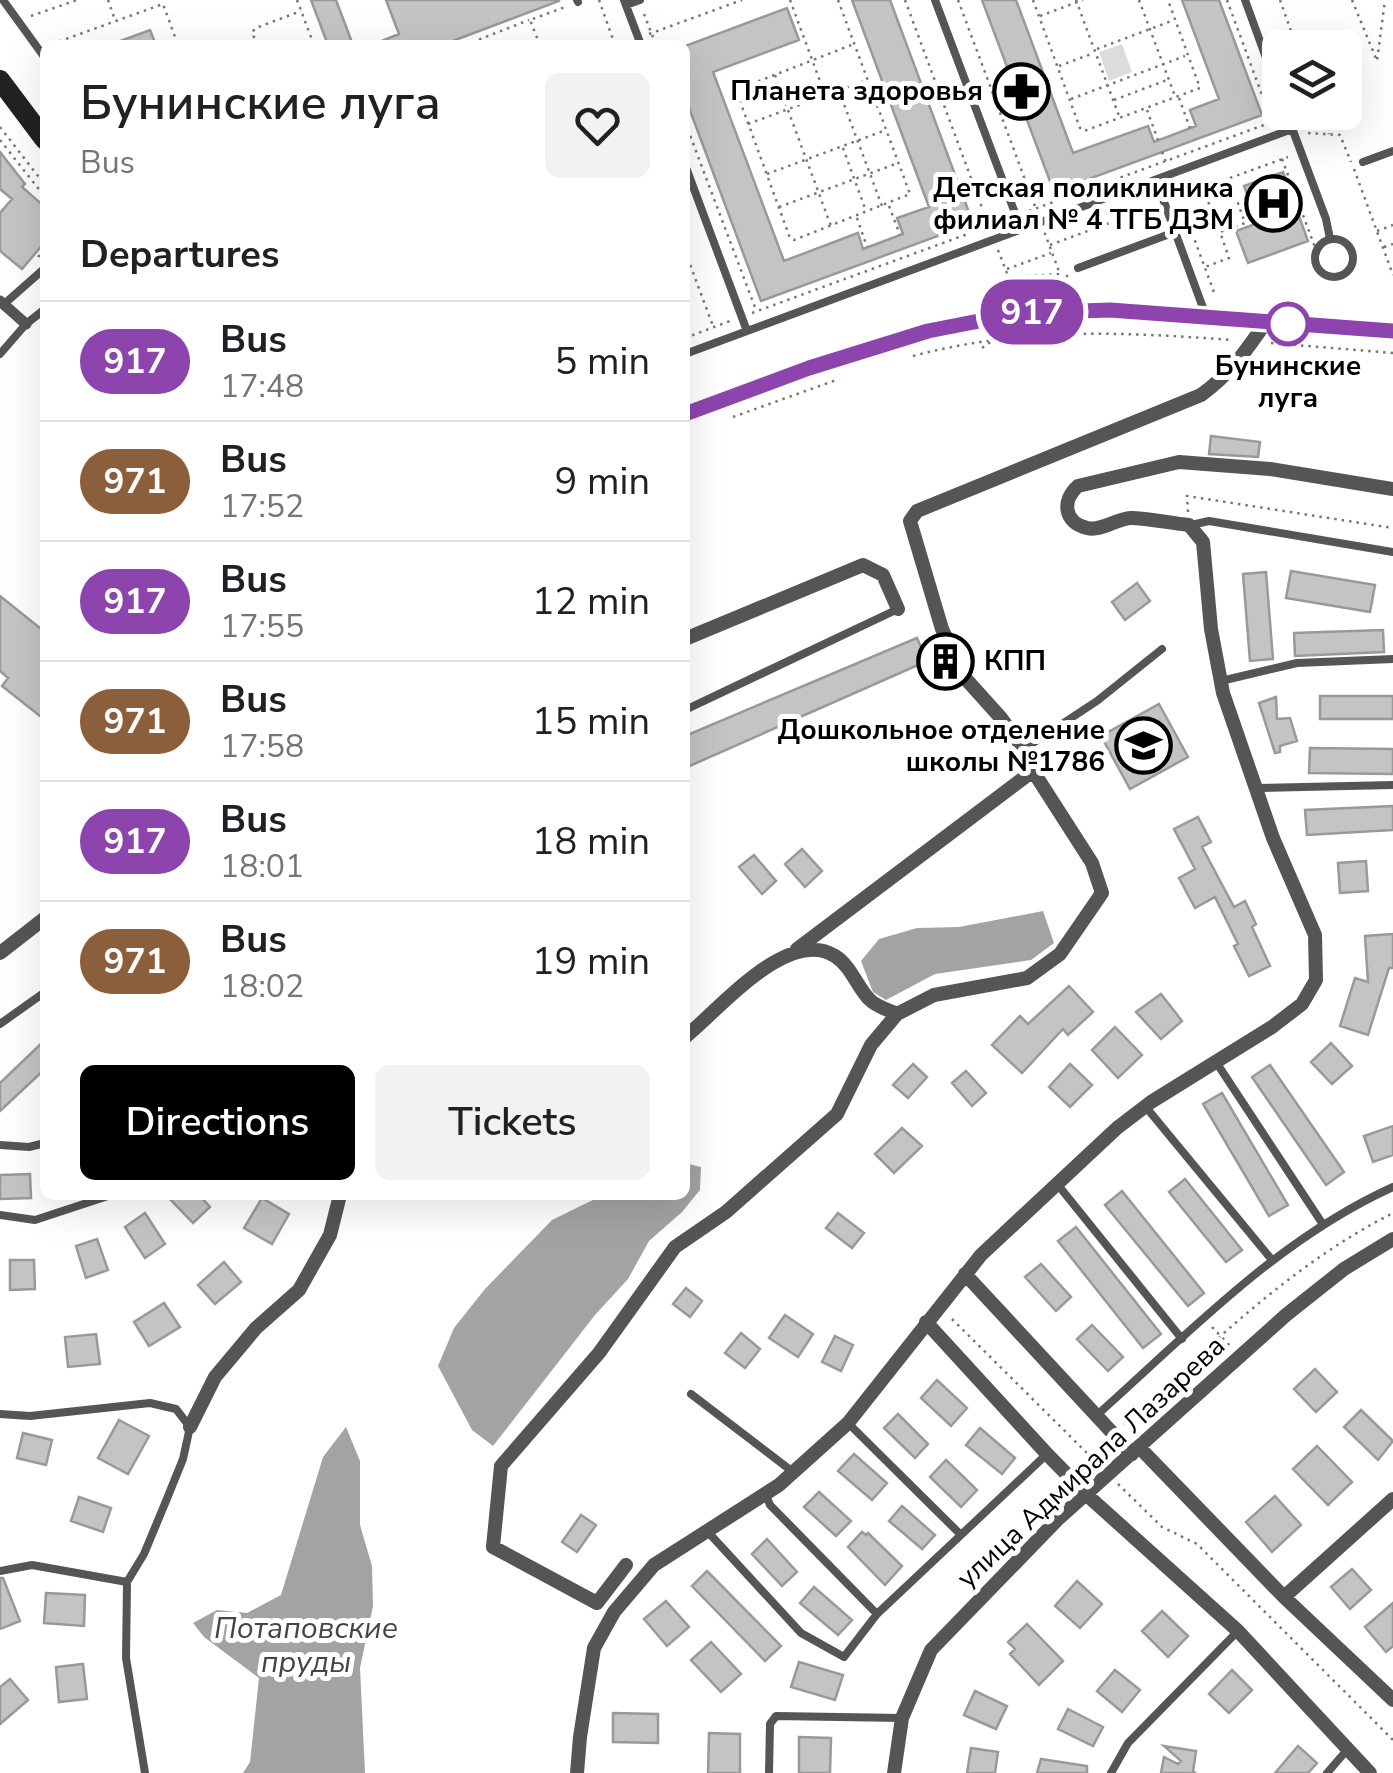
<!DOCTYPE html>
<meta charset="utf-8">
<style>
body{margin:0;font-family:"Nunito Sans",sans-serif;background:#f2f2f2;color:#202124;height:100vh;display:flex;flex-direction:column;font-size:38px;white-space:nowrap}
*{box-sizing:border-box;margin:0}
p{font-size:32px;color:#757577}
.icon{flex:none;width:55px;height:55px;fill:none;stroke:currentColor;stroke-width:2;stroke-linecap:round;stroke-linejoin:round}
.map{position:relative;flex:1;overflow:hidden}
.details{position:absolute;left:40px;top:40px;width:650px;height:1160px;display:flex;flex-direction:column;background:#fff;border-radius:15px;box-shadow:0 10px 40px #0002}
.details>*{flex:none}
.badge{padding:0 20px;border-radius:32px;font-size:35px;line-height:65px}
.controls{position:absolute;left:1262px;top:30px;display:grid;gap:20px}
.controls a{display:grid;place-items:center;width:100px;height:100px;border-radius:15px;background:#fff;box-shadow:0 10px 40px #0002;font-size:50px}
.map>.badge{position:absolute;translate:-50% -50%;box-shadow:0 0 0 5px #fff}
h2{padding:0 40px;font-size:38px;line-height:90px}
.round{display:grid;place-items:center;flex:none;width:105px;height:105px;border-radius:15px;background:#f2f2f2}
.overview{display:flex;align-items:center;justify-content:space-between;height:170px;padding:0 40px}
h1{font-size:48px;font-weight:600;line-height:75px}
.cta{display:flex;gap:20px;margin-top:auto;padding:20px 40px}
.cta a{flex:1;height:115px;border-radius:15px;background:#000;color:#fff;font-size:40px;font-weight:600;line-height:115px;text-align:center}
.cta a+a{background:#f2f2f2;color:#202124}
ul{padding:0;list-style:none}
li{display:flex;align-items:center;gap:30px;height:120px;padding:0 40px;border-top:2px solid #e0e0e0}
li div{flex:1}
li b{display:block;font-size:38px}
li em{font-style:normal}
li .badge{min-width:110px;font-weight:700;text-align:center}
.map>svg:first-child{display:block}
.green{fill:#dcdcdc}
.water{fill:#a3a3a3}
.building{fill:#c4c4c4;stroke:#999;stroke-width:2.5}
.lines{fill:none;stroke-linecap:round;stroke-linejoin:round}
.path{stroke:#777;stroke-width:2.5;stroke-dasharray:2.5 5;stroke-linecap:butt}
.service{stroke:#555;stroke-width:8}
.pedestrian{stroke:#555;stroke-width:11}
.minor{stroke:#555;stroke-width:14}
.secondary{stroke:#222;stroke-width:20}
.line-casing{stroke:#fff;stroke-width:22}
.line{stroke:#8e44ad;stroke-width:15}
.stop-dot{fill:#fff;stroke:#8e44ad;stroke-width:5}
.labels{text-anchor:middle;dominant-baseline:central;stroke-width:10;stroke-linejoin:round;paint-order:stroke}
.poi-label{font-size:28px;font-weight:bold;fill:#000;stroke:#fff;text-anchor:end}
.stop-label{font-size:28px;font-weight:bold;fill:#000;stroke:#fff}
.street-label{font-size:28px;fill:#000;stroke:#fff}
.water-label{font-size:30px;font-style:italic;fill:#444;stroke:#fff}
</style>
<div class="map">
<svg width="1393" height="1773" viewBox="0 0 1393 1773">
<rect width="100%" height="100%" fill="#fff"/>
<path class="green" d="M1122 44 1132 72 1109 81 1099 52Z"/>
<path class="water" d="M1043 911 1054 943 1031 960 935 974 886 1000 873 992 861 961 879 939 917 928 959 927Z
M685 1163 701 1167 700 1190 682 1212 649 1241 628 1279 595 1315 493 1446 472 1430 438 1366 454 1328 485 1289 552 1220 603 1195H685Z
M346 1427 360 1461V1525L372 1566 373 1606 360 1668 365 1773H243L250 1762 259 1678 204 1637 193 1623 217 1610 247 1613 281 1595 323 1457Z"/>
<path class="building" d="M311 0H336L353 45H328Z
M386 0H559V1L442 45H372L399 34Z
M852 0H890L973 223 761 301 685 97V46L787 8 799 40 713 72 784 261 858 233 863 249 903 234 897 218 929 207Z
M982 0H1016L1073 153 1148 126 1154 142 1196 126 1190 110 1219 99 1182 0H1219L1262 115 1054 192Z
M150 30 156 45H113L112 44Z
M0 152 25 184 22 187 45 207V242L22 269 0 251V213L12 199 0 189Z
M1283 172 1308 241 1248 263 1236 231 1258 223 1244 186Z
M1211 436 1260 442 1258 457 1209 454Z
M1291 571 1375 585 1370 612 1286 598Z
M1266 572 1273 659 1250 661 1243 574Z
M1137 583 1150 601 1125 620 1112 602Z
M0 596 45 632V720L2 686 8 678 0 671Z
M1383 630 1384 652 1295 656 1294 633Z
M917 638 927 661 685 768V736Z
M1320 696H1393V719H1320Z
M1276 697 1277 719 1290 718 1297 741 1280 746V752L1275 753 1259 703Z
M1159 704 1188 757 1130 789 1101 736Z
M1310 748 1393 749V774L1309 773Z
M1393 806V830L1307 835 1305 810Z
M1198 817 1211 842 1202 847 1234 907 1245 901 1256 924 1252 927 1270 966 1249 976 1234 946 1238 944 1215 897 1195 908 1179 878 1195 869 1174 829Z
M802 849 822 871 805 887 785 864Z
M754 855 776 881 762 894 739 867Z
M1366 861 1368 891 1340 893 1338 863Z
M1393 934V968H1389L1368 1035 1340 1026 1355 978 1368 982 1365 936Z
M1069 986 1093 1012 1068 1035 1063 1029 1022 1073 992 1045 1020 1016 1028 1024Z
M1161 994 1182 1021 1161 1039 1136 1012Z
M1115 1027 1142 1055 1118 1078 1092 1050Z
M45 1040V1069L0 1111V1083Z
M1331 1043 1352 1066 1332 1084 1311 1062Z
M913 1064 927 1077 908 1098 893 1085Z
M1070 1064 1092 1085 1070 1107 1049 1087Z
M1270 1065 1344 1172 1326 1185 1252 1077Z
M966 1071 986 1093 972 1106 952 1083Z
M1222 1093 1288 1205 1269 1216 1203 1104Z
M1393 1126V1155L1373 1162 1364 1136Z
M902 1128 922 1146 894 1173 875 1154Z
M30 1174 31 1198 0 1199V1175Z
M1185 1179 1242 1250 1226 1262 1169 1192Z
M1122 1191 1204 1293 1188 1306 1105 1205Z
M166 1195H199L210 1207 193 1223Z
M262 1198 289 1214 272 1244 244 1228Z
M145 1213 165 1244 145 1258 125 1227Z
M838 1213 864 1233 852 1248 826 1228Z
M1076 1227 1161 1334 1143 1348 1058 1241Z
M97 1239 108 1270 86 1278 76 1246Z
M10 1260H34L35 1289 10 1290Z
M224 1262 241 1282 215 1304 198 1285Z
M1041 1264 1071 1297 1056 1311 1025 1277Z
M686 1288 702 1301 690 1317 673 1304Z
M164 1303 180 1327 149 1346 134 1322Z
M785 1315 813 1334 798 1357 769 1338Z
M1092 1325 1123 1357 1108 1371 1077 1339Z
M741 1333 760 1349 745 1368 725 1353Z
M96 1334 100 1364 68 1367 65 1337Z
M835 1336 853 1345 841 1371 822 1362Z
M1315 1369 1337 1392 1316 1412 1294 1389Z
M937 1380 967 1408 951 1426 921 1398Z
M1361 1410 1393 1441 1378 1460 1344 1427Z
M898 1414 928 1444 915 1458 884 1428Z
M119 1420 149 1436 128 1474 98 1458Z
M980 1428 1015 1458 1002 1474 966 1445Z
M23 1433 52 1440 46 1465 17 1458Z
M1317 1446 1352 1482 1328 1505 1293 1469Z
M854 1454 887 1483 872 1500 838 1471Z
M946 1460 977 1490 961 1507 930 1477Z
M819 1492 851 1521 836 1536 804 1507Z
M1275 1496 1301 1525 1272 1552 1246 1522Z
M79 1497 111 1508 103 1532 71 1521Z
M902 1506 935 1535 922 1549 889 1521Z
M581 1515 596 1525 577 1552 562 1542Z
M862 1532 866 1535 868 1533 902 1566 885 1585 848 1547Z
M767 1539 797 1572 782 1586 752 1554Z
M1352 1569 1371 1590 1350 1609 1331 1587Z
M707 1571 781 1646 765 1661 692 1586Z
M0 1578H3L20 1621 0 1629Z
M1077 1581 1102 1604 1080 1628 1055 1606Z
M814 1587 852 1620 838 1635 800 1603Z
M46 1593 85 1595 84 1626 44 1623Z
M666 1601 689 1627 667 1646 644 1619Z
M1393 1603V1646L1386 1652 1365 1627Z
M1162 1611 1188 1636 1168 1657 1142 1631Z
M1027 1624 1063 1661 1039 1685 1010 1654 1015 1649 1008 1642Z
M711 1642 741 1674 721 1692 691 1660Z
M799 1662 843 1675 835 1700 791 1687Z
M83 1664 87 1699 59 1702 56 1667Z
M1115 1670 1140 1690 1122 1712 1097 1691Z
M1232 1670 1252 1690 1229 1713 1209 1694Z
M10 1679 28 1700 0 1724V1687Z
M975 1691 1007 1706 996 1729 964 1715Z
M1068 1709 1103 1727 1093 1746 1058 1729Z
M613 1713 658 1714V1743L613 1742Z
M709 1733 740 1734V1773H708Z
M799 1737 831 1738 830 1773H799Z
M1164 1746 1196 1751 1193 1772 1196 1773H1161L1164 1757 1178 1764 1181 1761Z
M1298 1746 1317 1763 1308 1773H1275Z
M971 1748 998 1752 995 1773H967Z
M1041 1759 1087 1766V1773H1037Z"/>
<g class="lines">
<path class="path" d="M108 0 115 20
M297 0 314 45
M599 0 615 45
M790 0 824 92
M838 0 910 194 794 240 790 238 736 90 854 44
M905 0 988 224
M958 0 1036 209
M1033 0 1080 128 1084 131 1200 88 1168 0
M1076 0 1119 116
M1139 0 1175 96
M1227 0 1272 122
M1280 0 1297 48
M1352 0 1377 61 1385 0
M644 14 656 45
M31 16 77 0
M1040 16 1083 0
M649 34 742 0
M52 44 163 4 178 45
M257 45 252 32 256 28 301 11
M465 45 529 20
M540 45 530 20 568 6
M620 45 628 42
M1097 49 1174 20
M1059 66 1094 53
M775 75 831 226
M839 91 882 206
M1179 98 1190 128
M1071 99 1185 56
M1114 100 1167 80
M1147 110 1158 140
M1321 112 1329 134
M685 122 756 310
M748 124 867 80
M0 127 45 185
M1308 133 1340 135 1351 162
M0 140 45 197
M843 148 866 211
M1162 152 1166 162
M1282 159 1316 250
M1354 169 1393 275
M767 174 886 130
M1230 178 1288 157
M1174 184 1215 295
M1203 188 1219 230
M1176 198 1229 178 1245 223 1220 232 1229 258 1205 267
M889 206 900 235
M779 207 898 163
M1029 211 1275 121
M857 218 867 247
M1377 231 1393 225
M1050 245 1155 206
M1384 247 1393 244
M998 250 1008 276
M685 251 713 326
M38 257 45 249
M1007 269 1051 253
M1053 293 1067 282V273
M988 294 1008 277 1060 274 1044 231
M752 313 1003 221
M685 338 730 321
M1271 343 1393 353
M982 348 992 341
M913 356C1022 327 1122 332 1233 340
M733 417 839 379
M1188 512 1187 496 1393 528
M952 1319 1089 1455 1103 1442
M1212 1327 1231 1347
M1124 1424C1209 1347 1290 1265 1393 1213
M1118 1484 1162 1527 1197 1544 1393 1740"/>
<path class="service" d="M3 0 45 58
M577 0 578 2
M624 0 641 45
M935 0 1021 229
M1245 0 1280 96
M626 5 640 0
M1286 112 1326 219 1330 239
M1363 162 1393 151
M685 165 747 331
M1156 180 1206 316
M1315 258a19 19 0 1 1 38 0a19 19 0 1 1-38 0Z
M1078 268 1175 232
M3 305 45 268
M0 354 26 324 45 309
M685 354 1292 129
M1191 525 1209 521 1393 552
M1221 681 1297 663 1393 659
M685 710 898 609
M1024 749 1097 701 1162 649
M1256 788 1393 785
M0 1024 45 992
M1216 1062 1322 1223
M1145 1106 1272 1260
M0 1145 29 1147 45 1143
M1058 1185 1182 1339
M0 1215 35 1220 111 1195
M691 1394 793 1472
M0 1414 30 1416 150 1403 176 1409 190 1427 183 1459 166 1501 144 1554 127 1582 126 1658 145 1773
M1097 1415C1190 1332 1278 1239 1393 1187
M848 1423 960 1534
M765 1493 770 1505 877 1614
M707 1531 801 1633 844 1657 877 1614 1047 1454
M0 1571 32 1565 127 1582
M769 1773 770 1724 776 1716 902 1718
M1111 1773 1128 1743 1238 1631
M1327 1773 1347 1750"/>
<path class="pedestrian" d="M0 301 26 324"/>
<path class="minor" d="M685 639 863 565 883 575 898 609
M797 949 1033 771
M0 953 45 918
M685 1037C719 1010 788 926 835 956 851 966 857 987 869 999 875 1006 888 1010 897 1014L934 995 1027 978 1060 954 1102 893 1092 863 1033 771 1024 749 1001 718 965 678 942 629 910 521 917 511 1201 395C1230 374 1246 351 1266 322
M965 1274 1132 1454
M926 1322 1047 1454 1088 1496 1238 1631 1370 1773
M190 1427 215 1377 256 1328 299 1290 330 1235 340 1195
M1139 1447 1284 1597 1393 1700
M626 1565 597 1603 493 1547 501 1466 599 1353 675 1247 726 1212 837 1114 871 1045 897 1014
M1284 1597 1393 1499
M577 1773 580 1737 594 1648 614 1612 654 1565 779 1485 848 1423 981 1255 1117 1128 1151 1102 1272 1027 1302 1004 1316 980 1315 935 1273 838 1223 693 1211 629 1203 542 1189 525C1170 523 1152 519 1133 518 1118 517 1102 532 1087 528 1063 522 1062 500 1078 486L1179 462 1270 469 1393 489
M894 1773 902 1718 931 1650 1058 1519 1286 1315 1344 1269 1393 1239"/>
<path class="secondary" d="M0 80 45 140
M685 414 809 368 928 331 1020 313 1111 310 1393 331"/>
</g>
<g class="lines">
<defs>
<path id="line" d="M685 414 809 368 928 331 1020 313 1110 310 1393 331"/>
</defs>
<use href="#line" class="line-casing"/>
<use href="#line" class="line"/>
</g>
<defs>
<symbol id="pharmacy-ring" viewBox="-11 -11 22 22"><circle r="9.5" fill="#fff" stroke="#000" stroke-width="1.5"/><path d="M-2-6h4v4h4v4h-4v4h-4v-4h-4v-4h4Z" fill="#000"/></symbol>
<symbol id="hospital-ring" viewBox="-11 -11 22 22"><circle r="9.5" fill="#fff" stroke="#000" stroke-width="1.5"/><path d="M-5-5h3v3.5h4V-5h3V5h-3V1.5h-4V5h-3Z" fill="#000"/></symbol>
<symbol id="building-ring" viewBox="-11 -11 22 22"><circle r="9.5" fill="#fff" stroke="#000" stroke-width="1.5"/><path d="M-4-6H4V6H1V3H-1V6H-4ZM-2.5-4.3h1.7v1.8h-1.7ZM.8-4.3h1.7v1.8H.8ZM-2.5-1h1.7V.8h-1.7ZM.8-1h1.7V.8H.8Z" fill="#000"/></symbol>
<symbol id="school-ring" viewBox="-11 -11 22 22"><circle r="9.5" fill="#fff" stroke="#000" stroke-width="1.5"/><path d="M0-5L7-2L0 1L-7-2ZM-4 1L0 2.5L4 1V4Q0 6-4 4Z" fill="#000"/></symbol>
</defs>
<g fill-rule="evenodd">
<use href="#pharmacy-ring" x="990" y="60" width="63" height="63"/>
<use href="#hospital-ring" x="1242" y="172" width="63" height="63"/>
<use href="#building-ring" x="914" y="630" width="63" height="63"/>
<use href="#school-ring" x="1112" y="714" width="63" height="63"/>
</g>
<circle class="stop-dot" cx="1288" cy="324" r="20"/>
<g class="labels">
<g class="poi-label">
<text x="983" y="91">Планета здоровья</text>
<text x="1234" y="188">Детская поликлиника<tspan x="1234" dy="32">филиал № 4 ТГБ ДЗМ</tspan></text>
<text x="984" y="661" text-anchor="start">КПП</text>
<text x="1105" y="730">Дошкольное отделение<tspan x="1105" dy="32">школы №1786</tspan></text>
</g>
<g class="stop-label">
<text x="1288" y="366">Бунинские<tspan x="1288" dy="32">луга</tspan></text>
</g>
<g class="street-label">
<text transform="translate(1091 1462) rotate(-43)">улица Адмирала Лазарева</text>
</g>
<g class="water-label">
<text x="306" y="1628">Потаповские<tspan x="306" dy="34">пруды</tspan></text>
</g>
</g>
</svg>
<div class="controls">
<a><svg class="icon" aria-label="layers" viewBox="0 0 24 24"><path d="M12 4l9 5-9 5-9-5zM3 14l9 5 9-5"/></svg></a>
</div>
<b class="badge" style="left:1032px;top:312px;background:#8e44ad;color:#fff">917</b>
<section class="details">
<div class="overview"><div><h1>Бунинские луга</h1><p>Bus</p></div><a class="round"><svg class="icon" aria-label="heart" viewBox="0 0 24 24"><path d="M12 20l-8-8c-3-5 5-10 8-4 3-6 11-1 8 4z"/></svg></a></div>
<h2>Departures</h2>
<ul>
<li><span class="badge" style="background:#8e44ad;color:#fff">917</span><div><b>Bus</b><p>17:48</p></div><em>5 min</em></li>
<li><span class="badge" style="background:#8b5e3c;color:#fff">971</span><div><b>Bus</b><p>17:52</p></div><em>9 min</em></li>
<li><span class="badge" style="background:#8e44ad;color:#fff">917</span><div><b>Bus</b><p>17:55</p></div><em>12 min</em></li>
<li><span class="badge" style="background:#8b5e3c;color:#fff">971</span><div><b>Bus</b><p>17:58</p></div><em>15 min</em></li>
<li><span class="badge" style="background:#8e44ad;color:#fff">917</span><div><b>Bus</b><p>18:01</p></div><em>18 min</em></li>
<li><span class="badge" style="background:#8b5e3c;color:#fff">971</span><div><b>Bus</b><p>18:02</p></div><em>19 min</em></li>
</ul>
<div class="cta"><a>Directions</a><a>Tickets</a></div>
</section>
</div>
